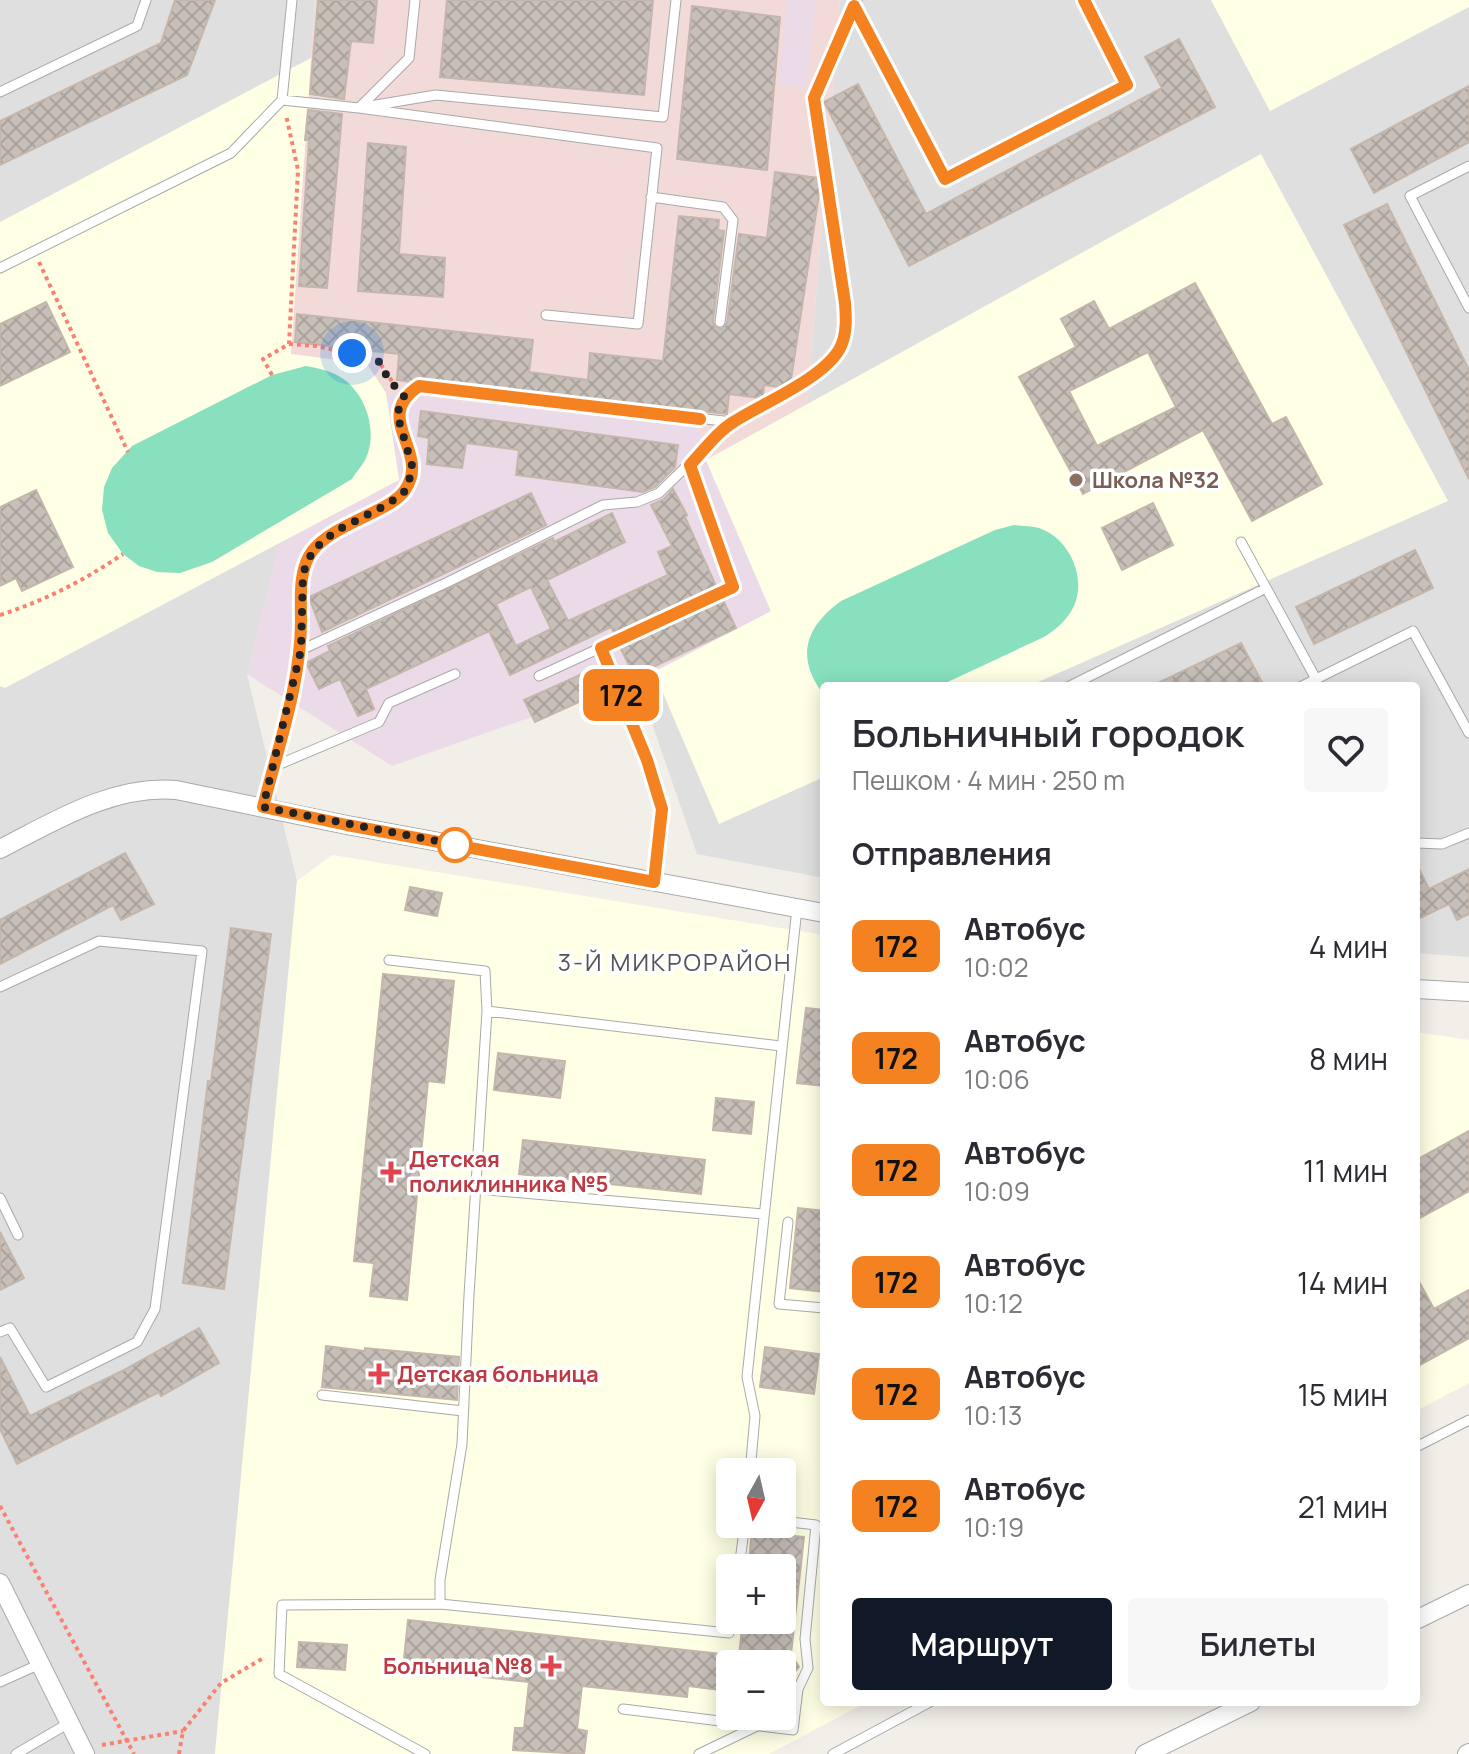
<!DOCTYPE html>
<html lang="ru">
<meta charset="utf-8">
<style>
body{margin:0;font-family:Manrope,sans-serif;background:#f7f7f7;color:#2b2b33;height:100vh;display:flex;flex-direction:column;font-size:30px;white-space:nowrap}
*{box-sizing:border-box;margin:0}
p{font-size:26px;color:#7c7c81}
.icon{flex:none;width:44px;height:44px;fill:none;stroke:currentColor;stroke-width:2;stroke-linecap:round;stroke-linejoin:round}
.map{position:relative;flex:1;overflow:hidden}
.details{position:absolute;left:820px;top:682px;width:600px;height:1024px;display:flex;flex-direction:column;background:#fff;border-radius:8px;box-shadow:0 4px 20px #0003}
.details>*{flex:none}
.badge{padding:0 16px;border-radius:12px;font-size:28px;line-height:52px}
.needle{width:52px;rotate:188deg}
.fabs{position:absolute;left:716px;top:1458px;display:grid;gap:16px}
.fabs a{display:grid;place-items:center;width:80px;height:80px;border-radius:8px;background:#fff;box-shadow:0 4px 20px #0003;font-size:40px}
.you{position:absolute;width:40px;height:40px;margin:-20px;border:6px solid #fff;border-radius:50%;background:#1a73e8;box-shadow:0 0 0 12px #1a73e833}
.map>.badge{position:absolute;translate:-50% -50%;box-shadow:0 0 0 4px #fff}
h2{padding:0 32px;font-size:30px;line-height:72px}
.round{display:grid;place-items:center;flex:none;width:84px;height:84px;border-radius:8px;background:#f7f7f7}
.headline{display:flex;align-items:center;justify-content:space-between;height:136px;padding:0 32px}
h1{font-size:38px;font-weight:600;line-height:60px}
.button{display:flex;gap:16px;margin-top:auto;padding:16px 32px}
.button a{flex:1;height:92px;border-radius:8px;background:#111827;color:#fff;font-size:32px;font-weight:600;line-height:92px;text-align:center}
.button a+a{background:#f7f7f7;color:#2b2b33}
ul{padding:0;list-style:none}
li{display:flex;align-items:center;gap:24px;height:112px;padding:0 32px}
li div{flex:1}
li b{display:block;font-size:30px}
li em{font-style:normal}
li .badge{min-width:88px;font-weight:700;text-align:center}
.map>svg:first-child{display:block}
.residential{fill:#e0dfdf}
.commercial{fill:#f2dad9}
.industrial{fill:#ebdbe8}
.education{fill:#ffffe5;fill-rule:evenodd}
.pitch{fill:#88e0be}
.building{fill:url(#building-cross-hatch);stroke:#c4b6ab;stroke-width:2;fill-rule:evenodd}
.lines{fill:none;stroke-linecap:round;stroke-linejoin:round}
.lane-casing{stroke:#a9a9a9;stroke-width:11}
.street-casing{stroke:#a9a9a9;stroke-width:20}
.path{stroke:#fa8072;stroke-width:4;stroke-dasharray:4 4;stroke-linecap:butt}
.lane{stroke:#fff;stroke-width:9}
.street{stroke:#fff;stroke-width:18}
.line-casing{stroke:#fff;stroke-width:18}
.line{stroke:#f58220;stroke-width:12}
.walk{stroke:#222;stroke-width:8;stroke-dasharray:0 14.4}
.education-dot{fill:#8d6e63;stroke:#fff;stroke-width:3}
.stop-dot{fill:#fff;stroke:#f58220;stroke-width:4}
.health-dot{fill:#e0444e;stroke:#fff;stroke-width:3}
.labels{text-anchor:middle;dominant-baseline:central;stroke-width:7;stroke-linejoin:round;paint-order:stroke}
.education-label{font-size:22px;font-weight:bold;fill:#785e54;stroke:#fff;text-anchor:start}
.health-label{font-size:22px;font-weight:bold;fill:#be3a42;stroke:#fff;text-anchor:start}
.neighbourhood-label{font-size:24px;letter-spacing:2px;fill:#555;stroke:#fff}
</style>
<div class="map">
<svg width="1469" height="1754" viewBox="0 0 1469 1754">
<defs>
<pattern id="building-cross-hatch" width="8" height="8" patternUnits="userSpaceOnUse" patternTransform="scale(2)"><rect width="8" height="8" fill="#c7bfb8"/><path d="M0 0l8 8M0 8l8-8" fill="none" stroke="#aba49e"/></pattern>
</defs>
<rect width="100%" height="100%" fill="#f2efe9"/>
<path class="residential" d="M0 0H315L291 354 386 393 247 674 297 881 215 1754H0Z
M840 0H1469V957L1416 953V686H824V878L697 854 637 680 771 612 807 405Z"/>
<path class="commercial" d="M315 0H840L807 405 706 460 699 427 386 393 367 364 291 354Z"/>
<path class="industrial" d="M787 0H816L806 87 778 84Z
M386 393 699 427 706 460 771 612 637 680 392 766 247 674 280 541 399 480Z"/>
<path class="education" d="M1211 0H1469V7L1270 111Z
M311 58 291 354 367 364 386 393 399 480 5 688 0 686V222Z
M1261 154 1448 501 1029 686H824V777L719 824 654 672 771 611 706 460Z
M332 855 824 935V1702H867L769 1754H215L297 881ZM730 1472H782V1524H730ZM730 1568H782V1620H730ZM730 1664H782V1716H730Z
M1416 1032 1469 1040V1383L1416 1411Z"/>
<path class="pitch" d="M306 366C317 368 327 370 337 375 364 389 379 429 366 458 363 465 356 472 352 479L212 562 180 573 157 572 139 566 123 554 108 533 102 510 104 487 112 468 132 446 272 375Z
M1014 525C1022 526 1032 526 1039 528 1069 538 1087 577 1074 606 1067 620 1057 629 1044 637L939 686H824V695C795 658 805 627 841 601L995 530Z"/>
<path class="building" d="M175 0H215L187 75 0 165V121L161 43Z
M318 0H377L373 43 351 41 344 99 310 94Z
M447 0H653L644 95 440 77Z
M692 6 780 17 767 170 677 159Z
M1179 39 1215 107 909 266 824 102 858 84 926 214 1162 88 1145 57Z
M1469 86V142L1374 193 1351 149Z
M308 110 342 114 327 288 299 286 309 140H305Z
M368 143 406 147 399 254 445 258 443 297 358 291Z
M775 172 818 178 820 187 791 380 779 387 764 385 763 396 759 398 729 394 727 414 420 379 411 382 397 380 399 354 295 342 297 314 533 340 529 372 588 380 590 353 663 361 679 216 719 220 718 230 724 231 713 321 715 327 722 329 727 323 739 234 767 238Z
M1387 204 1469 370V479L1344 225Z
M1195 283 1272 424 1286 417 1322 484 1252 521 1203 430 1083 494 1019 377 1076 347 1061 319 1094 301 1109 329ZM1148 352 1176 407 1097 446 1069 391Z
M46 302 70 352 0 386V324Z
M421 411 678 445 675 467 655 487 643 492 516 475 519 450 466 443 462 468 427 464 429 438 418 436Z
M673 489 687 515 685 517 716 586 614 633 611 627 510 675 489 631 366 689 374 709 358 716 340 679 319 689 306 663 330 651 328 646 553 538 554 542 612 513 625 542 547 580 568 621 668 575 658 552 672 546 651 505 664 499ZM531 587 551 629 516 646 496 604Z
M36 490 73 567 22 591 16 578 0 586V507Z
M531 493 546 525 322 632 309 597Z
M1153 503 1173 545 1122 570 1102 528Z
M1415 550 1433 588 1314 644 1296 607Z
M723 600 736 628 634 676 620 647Z
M1241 643 1264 686H1152Z
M591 670 601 692 535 722 524 700Z
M125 853 154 904 121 920 113 905 0 964V920Z
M1416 863 1429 889 1469 869V914L1457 920 1449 904 1416 920Z
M410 887 442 893 437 916 405 910Z
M231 928 271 934 224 1289 183 1283 208 1081 211 1082Z
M383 974 454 981 444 1083 428 1081 407 1300 370 1296 374 1263 354 1261Z
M806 1008 824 1010V1086L797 1083Z
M498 1053 565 1061 560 1098 494 1090Z
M716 1098 754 1102 751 1134 713 1130Z
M1469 1131V1191L1416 1220V1160Z
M523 1140 705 1160 701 1194 519 1174Z
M798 1208 824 1211V1292L790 1288Z
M0 1232 24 1278 0 1290Z
M1416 1276 1434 1309 1469 1290V1338L1416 1367Z
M199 1328 219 1363 161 1396 159 1392 17 1464 0 1429V1357L30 1416 122 1371Z
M326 1346 365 1351V1348L459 1357 457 1400 322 1387Z
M765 1347 819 1354 814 1394 760 1387Z
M752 1532 804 1537 791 1654 799 1667 782 1686V1664H738L743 1620H782V1568H748Z
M408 1620 730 1655V1691L688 1686 687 1697 582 1686 577 1729 587 1731 584 1754 513 1750 515 1728H524L529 1682 403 1668Z
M299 1642 347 1645 345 1670 297 1667Z"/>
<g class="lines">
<defs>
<path id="lane" d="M292 0 282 100 359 108 409 58 415 0
M854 6 945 179 1127 85 1084 0
M0 92 137 26 146 0
M370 106 436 95 663 117 676 0
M359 108 657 148 638 324 546 315
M1469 166 1410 196 1469 308
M651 197 723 207 733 220 720 322
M0 268 231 153 282 100
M1241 542 1316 679
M601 648 647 760 662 809 654 882
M301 650C302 579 291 554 361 516 375 509 394 504 404 492 428 462 384 425 404 397 407 393 414 389 419 386L732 422
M539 676 733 587 690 465
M1070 686 1266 588
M1302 686 1413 631 1469 733
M273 767 379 722 389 703 455 674
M263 807 301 650 448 582 603 505 637 502 659 493 732 422 791 389 826 365 841 347 846 321 845 303 814 98 857 0
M1416 843 1442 844 1469 833
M389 960 485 971 487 1011 469 1295 462 1444 440 1580V1604L282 1605 279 1674 425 1754
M0 987 99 941 202 951 155 1309 137 1342 46 1387 10 1328 0 1332
M487 1011 781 1046
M477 1189 763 1214
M0 1198 18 1235
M788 1222 779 1304 824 1308
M322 1395 463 1411
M1416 1447 1469 1420
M750 1472 755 1416 747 1377 797 908
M739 1568 745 1524
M440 1604 729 1633 731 1620
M0 1682 40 1664
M623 1709 793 1730 798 1689 808 1668 805 1639 816 1525 782 1521
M16 1754 69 1723
M699 1754 757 1726
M833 1754 930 1702"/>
<path id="street" d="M0 849C55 821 112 785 176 790L347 825 824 913
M1416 989 1469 992
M0 1583 85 1754
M1416 1620 1469 1594
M1145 1754 1251 1702
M1467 1754 1469 1753"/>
</defs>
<use href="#lane" class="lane-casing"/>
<use href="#street" class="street-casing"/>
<path class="path" d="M39 262 128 452
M289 344 317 346 378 360 395 386
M272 375 263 359 289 344 298 170 286 115
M0 615C46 600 83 581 123 554
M0 1506 134 1754
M102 1745 183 1731
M179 1754 183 1731 221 1683 265 1657"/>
<use href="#lane" class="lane"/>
<use href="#street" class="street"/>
</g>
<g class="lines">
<defs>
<path id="line" d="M700 419 419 386C370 419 432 451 405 490 392 511 335 523 313 550 298 569 301 598 301 621 301 683 278 747 263 807L347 825 654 882 662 809 647 760 601 648 733 587 690 465C704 450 718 431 735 421 763 403 827 377 841 346 847 333 846 317 845 303L814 98 854 6 945 179 1127 85 1084 0"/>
</defs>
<use href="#line" class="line-casing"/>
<use href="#line" class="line"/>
<path class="walk" d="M352 353 378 360 389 380 404 396 397 414 413 469 405 491 388 504 336 531 313 550 303 573 301 650 263 807 458 845H455"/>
</g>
<circle class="education-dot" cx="1076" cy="480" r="8"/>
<circle class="stop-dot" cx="455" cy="845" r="16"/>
<g class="health-dot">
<path d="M387 1160h8v8h8v8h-8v8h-8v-8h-8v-8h8z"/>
<path d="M375 1362h8v8h8v8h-8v8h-8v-8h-8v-8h8z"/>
<path d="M547 1654h8v8h8v8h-8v8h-8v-8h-8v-8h8z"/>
</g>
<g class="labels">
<g class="education-label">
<text x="1092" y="480">Школа №32</text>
</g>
<g class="health-label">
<text x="409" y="1159">Детская<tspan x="409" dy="25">поликлинника №5</tspan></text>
<text x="397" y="1374">Детская больница</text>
<text x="533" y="1666" text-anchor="end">Больница №8</text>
</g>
<g class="neighbourhood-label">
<text x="675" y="961">3-Й МИКРОРАЙОН</text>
</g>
</g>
</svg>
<div class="fabs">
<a><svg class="needle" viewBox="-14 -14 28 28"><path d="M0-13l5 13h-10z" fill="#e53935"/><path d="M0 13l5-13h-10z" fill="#7c7c81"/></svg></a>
<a>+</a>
<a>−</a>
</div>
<div class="you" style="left:352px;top:353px"></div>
<b class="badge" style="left:621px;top:695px;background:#f58220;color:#111">172</b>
<section class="details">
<div class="headline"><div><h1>Больничный городок</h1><p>Пешком · 4 мин · 250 m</p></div><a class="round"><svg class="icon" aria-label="heart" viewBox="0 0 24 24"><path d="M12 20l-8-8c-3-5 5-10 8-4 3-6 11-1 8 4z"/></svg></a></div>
<h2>Отправления</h2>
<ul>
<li><span class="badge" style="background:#f58220;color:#111">172</span><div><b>Автобус</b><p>10:02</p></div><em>4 мин</em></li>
<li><span class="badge" style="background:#f58220;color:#111">172</span><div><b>Автобус</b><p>10:06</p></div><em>8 мин</em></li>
<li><span class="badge" style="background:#f58220;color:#111">172</span><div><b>Автобус</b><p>10:09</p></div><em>11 мин</em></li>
<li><span class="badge" style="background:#f58220;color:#111">172</span><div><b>Автобус</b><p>10:12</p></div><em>14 мин</em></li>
<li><span class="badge" style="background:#f58220;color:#111">172</span><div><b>Автобус</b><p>10:13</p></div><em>15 мин</em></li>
<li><span class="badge" style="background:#f58220;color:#111">172</span><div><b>Автобус</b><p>10:19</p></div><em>21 мин</em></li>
</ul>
<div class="button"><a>Маршрут</a><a>Билеты</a></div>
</section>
</div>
